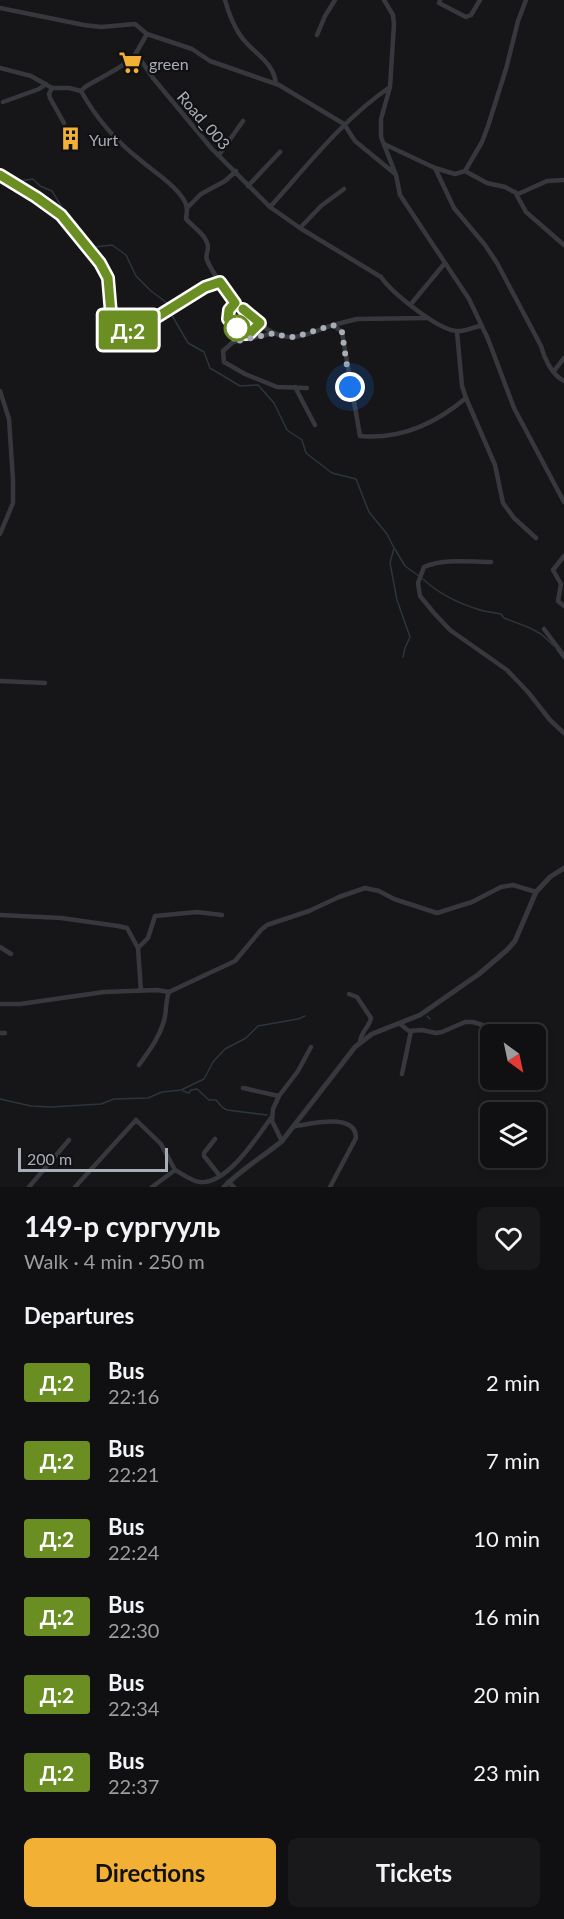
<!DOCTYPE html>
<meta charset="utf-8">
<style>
body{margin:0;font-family:Lato,sans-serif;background:#19191b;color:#f1f3f6;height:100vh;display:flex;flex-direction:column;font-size:22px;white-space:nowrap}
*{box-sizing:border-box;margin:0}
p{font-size:20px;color:#9c9d9f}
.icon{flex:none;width:33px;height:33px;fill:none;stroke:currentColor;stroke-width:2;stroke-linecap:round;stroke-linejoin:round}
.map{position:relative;height:1187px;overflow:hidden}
.panel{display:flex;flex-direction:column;background:#101012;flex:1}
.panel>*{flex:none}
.badge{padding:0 12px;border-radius:4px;font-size:21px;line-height:39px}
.needle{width:39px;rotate:147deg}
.buttons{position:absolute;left:480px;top:1024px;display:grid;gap:12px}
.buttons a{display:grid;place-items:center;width:66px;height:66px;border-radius:9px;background:#101012;box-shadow:0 3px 9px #0003,0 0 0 2px #303032;font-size:30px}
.scale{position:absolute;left:18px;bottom:15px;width:150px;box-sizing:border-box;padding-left:6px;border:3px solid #a8adb8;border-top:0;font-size:16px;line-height:21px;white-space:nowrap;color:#a8adb8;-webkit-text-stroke:4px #111113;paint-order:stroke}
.you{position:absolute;width:30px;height:30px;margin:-15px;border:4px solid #fff;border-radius:50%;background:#1a73e8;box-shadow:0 0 0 9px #1a73e833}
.map>.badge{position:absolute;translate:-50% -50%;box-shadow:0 0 0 3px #fff}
h2{padding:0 24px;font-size:22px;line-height:54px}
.round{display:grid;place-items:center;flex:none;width:63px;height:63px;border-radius:9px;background:#19191b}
.summary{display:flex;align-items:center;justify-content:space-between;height:102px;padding:0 24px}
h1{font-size:28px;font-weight:700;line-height:45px}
.action{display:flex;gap:12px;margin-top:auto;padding:12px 24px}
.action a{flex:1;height:69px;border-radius:9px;background:#f2b134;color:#111;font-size:24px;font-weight:700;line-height:69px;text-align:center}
.action a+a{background:#19191b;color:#f1f3f6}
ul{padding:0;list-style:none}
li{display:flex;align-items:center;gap:18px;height:78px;padding:0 24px}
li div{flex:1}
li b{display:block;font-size:22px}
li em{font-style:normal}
li .badge{min-width:66px;font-weight:700;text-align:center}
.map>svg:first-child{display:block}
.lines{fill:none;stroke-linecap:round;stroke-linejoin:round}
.stream{stroke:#2c353c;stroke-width:1.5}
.minor{stroke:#37383d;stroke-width:4.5}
.tertiary{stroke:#37383d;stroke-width:5}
.line-casing{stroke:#fff;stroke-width:14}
.line{stroke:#6b8e23;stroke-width:9}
.walk{stroke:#a8adb8;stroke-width:6;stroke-dasharray:0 10.8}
.stop-dot{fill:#fff;stroke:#6b8e23;stroke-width:3}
.labels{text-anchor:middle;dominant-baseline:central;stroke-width:4.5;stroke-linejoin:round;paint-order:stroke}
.poi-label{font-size:16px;fill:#a8adb8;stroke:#111113;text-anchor:start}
.street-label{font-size:16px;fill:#a8adb8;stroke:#111113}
</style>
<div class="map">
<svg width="564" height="1187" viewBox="0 0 564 1187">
<rect width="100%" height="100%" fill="#161618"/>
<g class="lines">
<path class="stream" d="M0 170 20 181 33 179 40 186 52 191 65 212 95 247 112 245 126 255 136 276 151 291 167 303 169 308
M170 312 188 343 204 352 210 368 240 386 258 385 274 403 287 430 302 440 306 453 332 473 356 479 369 512 387 534 394 548 390 563 397 600 410 637 405 648 403 657
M395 549 405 566 419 576
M423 579C438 593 458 603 477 609 485 612 493 612 501 614L504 618 530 628 541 634 554 646
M557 650 564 659
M427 1016 430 1019
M183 1091 189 1093 191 1090 197 1089 209 1100H216L222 1107 227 1110 267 1115
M0 1099 31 1106 51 1107 101 1104 114 1099 148 1098 162 1092 181 1090 204 1079 213 1062 225 1049 246 1038 258 1026 298 1019 305 1016"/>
<path class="minor" d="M225 0C228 11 234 26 240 35 252 53 274 61 276 84
M384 0 393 15 394 24 390 87
M440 0 439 3 466 17 471 15 480 0
M0 8 84 25 101 27 135 24 147 34 192 49 210 61 279 85 344 124 355 141 394 173
M147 34 136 53 153 78 212 149 270 207 300 228 381 277C392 293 437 329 456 331 465 332 475 326 482 326
M317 35 325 16 335 0
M136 53C127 66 99 78 85 87L81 91C96 118 115 140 139 159 154 172 173 183 184 200 188 206 187 212 186 219 193 227 207 235 208 247 208 252 205 256 207 260 218 286 259 335 289 337 303 338 320 329 333 325L342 332 360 436C401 440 435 424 466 398L462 386 457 332
M0 68 31 76 52 88H69L81 91
M52 88 49 94 50 98 64 123
M3 102 39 89 46 84
M384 144 435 168 454 208 485 245 497 263 541 346C544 358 552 375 564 381
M219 155 243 121
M435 168 455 174 465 171 487 183 505 187 518 194 547 181 564 180
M465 171 482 142 488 126 506 69 518 21 526 0
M0 174 36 197 61 215 100 263 108 278 111 314 114 322 124 329 131 330 144 325 194 294 220 282
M248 186 280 152
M515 192 526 212 564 245
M270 207C308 165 343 119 390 87L381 119V137L396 175 400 195 469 299 488 339 514 408 564 502
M187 208 201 194 225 181 236 171
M300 228 321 206 344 189
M411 304 445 263
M333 325 357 319 427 318
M275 333 233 342 223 351 224 362 245 374 277 387 307 388
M554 371 564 358
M295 387 315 425
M0 391 9 419 13 480V503L0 534
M466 398 495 465 503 503 514 518 536 538
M564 556 553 570 561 584 558 601 564 606
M491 562C469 562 444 558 424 567L418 583 420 596 434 613 450 630 507 670 528 692 550 720 564 733
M544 629 564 656
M0 681 45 683
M0 915 61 918 118 926 127 928 138 948
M0 947 11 954
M141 991 138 948 148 938 155 916 197 912 222 915
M349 994 357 997 371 1018C369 1028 360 1032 360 1043
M0 1004H20L104 992 157 990 169 992 235 961 261 930 267 925 309 911 339 897 365 888 379 891 394 899 437 913 472 902 501 887 513 885 536 892
M400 1024 409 1031 422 1030 436 1033 442 1032 465 1022H473L513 1035
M0 1033H5
M536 1039 546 1041
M139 1065C149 1051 159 1038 164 1021 167 1011 165 1002 169 992
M402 1074 411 1031
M243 1088 279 1096
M295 1126C311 1124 356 1112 356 1138L330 1187
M215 1139 204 1153V1156L220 1176
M282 1141 272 1121 273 1109 279 1096 298 1071 311 1047
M175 1170C183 1174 191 1181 200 1182 227 1185 257 1137 271 1118
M228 1182 234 1187
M29 1187 69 1140
M75 1187 136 1120 161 1144 175 1170 152 1187"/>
<path class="tertiary" d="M224 1187C241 1169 263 1157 282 1141L355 1047 372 1034 420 1015 479 974 507 950 515 941 536 892 550 877 564 868"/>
</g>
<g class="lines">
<defs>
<path id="line" d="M0 175 36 197 61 215 100 263 108 278 111 314 114 322 124 329 130 330 144 325 205 287 220 282 235 303 229 310 228 319 246 334 250 333 260 323 243 309"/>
</defs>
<use href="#line" class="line-casing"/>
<use href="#line" class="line"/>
<path class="walk" d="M237 328 233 342 275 333 286 337H295L333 325 342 332 350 387"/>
</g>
<defs>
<symbol id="supermarket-bare" viewBox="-9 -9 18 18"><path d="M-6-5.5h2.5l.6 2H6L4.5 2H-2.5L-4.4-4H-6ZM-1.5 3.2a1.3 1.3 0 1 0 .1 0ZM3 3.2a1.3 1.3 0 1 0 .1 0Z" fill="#f2b134" stroke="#111113" stroke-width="2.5" paint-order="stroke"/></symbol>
<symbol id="building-bare" viewBox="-9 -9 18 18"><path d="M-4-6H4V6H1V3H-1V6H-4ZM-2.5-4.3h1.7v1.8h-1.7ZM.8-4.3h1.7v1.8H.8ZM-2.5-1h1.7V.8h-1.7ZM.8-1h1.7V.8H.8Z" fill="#f2b134" stroke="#111113" stroke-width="2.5" paint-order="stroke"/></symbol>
</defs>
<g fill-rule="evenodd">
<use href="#supermarket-bare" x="114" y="46" width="33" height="33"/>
<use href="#building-bare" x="54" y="122" width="33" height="33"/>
</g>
<circle class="stop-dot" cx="237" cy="328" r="12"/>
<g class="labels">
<g class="poi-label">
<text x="149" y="63">green</text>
<text x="89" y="139">Yurt</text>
</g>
<g class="street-label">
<text transform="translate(204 120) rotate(49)">Road_003</text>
</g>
</g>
</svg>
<div class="buttons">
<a><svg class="needle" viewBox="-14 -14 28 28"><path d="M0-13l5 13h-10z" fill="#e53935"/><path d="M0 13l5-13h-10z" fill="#9c9d9f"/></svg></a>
<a><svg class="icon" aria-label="layers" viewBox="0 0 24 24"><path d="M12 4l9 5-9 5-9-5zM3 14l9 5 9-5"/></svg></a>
</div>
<div class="scale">200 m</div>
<div class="you" style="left:350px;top:387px"></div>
<b class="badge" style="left:128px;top:330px;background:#6b8e23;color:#fff">Д:2</b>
</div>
<section class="panel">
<div class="summary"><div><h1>149-р сургууль</h1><p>Walk · 4 min · 250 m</p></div><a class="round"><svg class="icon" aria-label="heart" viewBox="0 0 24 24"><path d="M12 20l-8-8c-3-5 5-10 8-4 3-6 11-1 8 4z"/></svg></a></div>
<h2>Departures</h2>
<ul>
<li><span class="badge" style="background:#6b8e23;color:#fff">Д:2</span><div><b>Bus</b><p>22:16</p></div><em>2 min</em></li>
<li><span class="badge" style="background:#6b8e23;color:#fff">Д:2</span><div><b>Bus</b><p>22:21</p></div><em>7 min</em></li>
<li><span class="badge" style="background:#6b8e23;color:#fff">Д:2</span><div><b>Bus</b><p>22:24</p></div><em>10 min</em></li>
<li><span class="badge" style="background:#6b8e23;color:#fff">Д:2</span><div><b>Bus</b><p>22:30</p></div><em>16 min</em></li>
<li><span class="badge" style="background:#6b8e23;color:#fff">Д:2</span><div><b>Bus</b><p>22:34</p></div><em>20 min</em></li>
<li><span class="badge" style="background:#6b8e23;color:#fff">Д:2</span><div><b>Bus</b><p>22:37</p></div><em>23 min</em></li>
</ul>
<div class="action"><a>Directions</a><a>Tickets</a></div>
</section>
